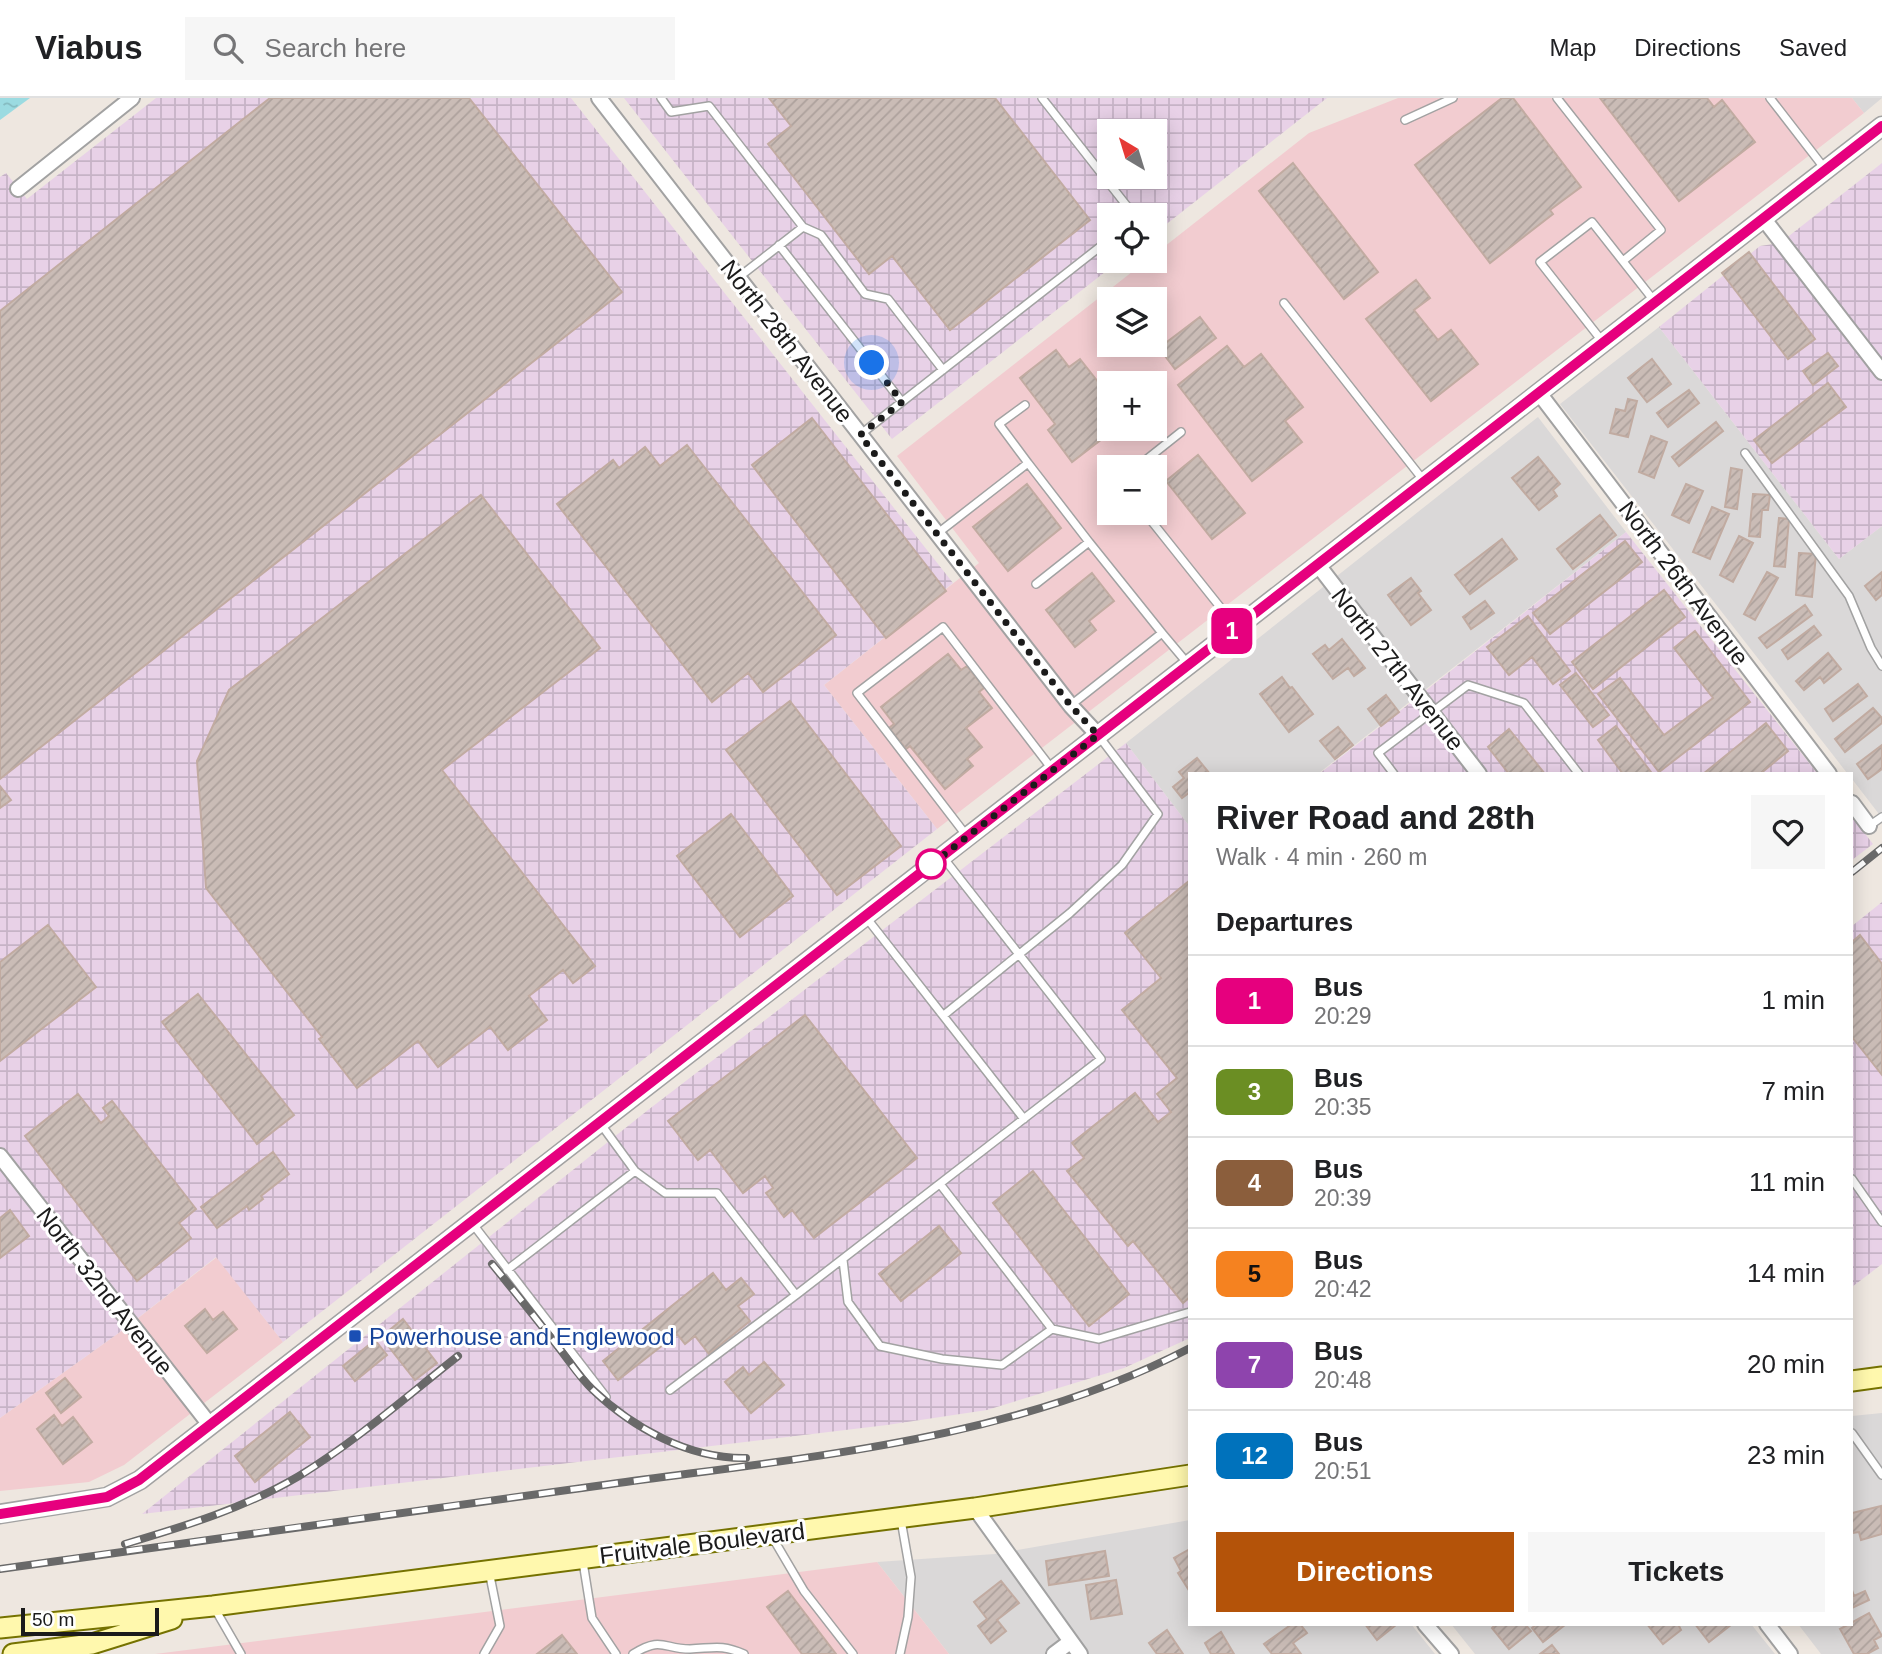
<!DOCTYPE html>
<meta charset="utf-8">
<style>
body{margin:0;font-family:Arial,sans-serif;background:#f6f6f6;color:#202124;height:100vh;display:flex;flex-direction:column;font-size:26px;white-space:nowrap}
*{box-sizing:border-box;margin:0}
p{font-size:23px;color:#757577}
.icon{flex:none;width:38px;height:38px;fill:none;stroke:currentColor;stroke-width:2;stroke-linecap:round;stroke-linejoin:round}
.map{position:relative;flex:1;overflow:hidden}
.sheet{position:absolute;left:1188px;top:674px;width:665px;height:854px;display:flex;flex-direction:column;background:#fff;border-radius:0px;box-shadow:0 4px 18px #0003}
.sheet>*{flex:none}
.badge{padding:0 14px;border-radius:10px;font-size:24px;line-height:46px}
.needle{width:46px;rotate:322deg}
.controls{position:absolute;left:1097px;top:21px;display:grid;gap:14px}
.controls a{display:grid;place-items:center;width:70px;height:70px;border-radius:0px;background:#fff;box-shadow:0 4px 18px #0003;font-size:35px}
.scale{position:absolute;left:21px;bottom:18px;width:138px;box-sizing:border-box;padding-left:7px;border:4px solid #1b1b1b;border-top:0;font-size:19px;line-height:24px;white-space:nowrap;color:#1b1b1b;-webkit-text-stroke:5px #fff;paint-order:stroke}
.you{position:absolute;width:35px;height:35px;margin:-18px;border:5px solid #fff;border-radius:50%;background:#1a73e8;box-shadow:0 0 0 10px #1a73e833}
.map>.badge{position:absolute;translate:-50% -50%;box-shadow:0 0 0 4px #fff}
h2{padding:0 28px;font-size:26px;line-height:63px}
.round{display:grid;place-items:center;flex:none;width:74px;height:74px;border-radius:0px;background:#f6f6f6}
.overview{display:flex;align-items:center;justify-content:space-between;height:119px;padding:0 28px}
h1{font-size:33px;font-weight:800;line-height:52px}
.cta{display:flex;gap:14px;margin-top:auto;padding:14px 28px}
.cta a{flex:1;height:80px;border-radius:0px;background:#b45309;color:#fff;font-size:28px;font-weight:800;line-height:80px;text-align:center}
.cta a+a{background:#f6f6f6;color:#202124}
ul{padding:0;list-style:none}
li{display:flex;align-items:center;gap:21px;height:91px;padding:0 28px;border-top:2px solid #e0e0e0}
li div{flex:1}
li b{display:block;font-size:26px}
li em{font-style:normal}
li .badge{min-width:77px;font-weight:700;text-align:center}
header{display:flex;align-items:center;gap:42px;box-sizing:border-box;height:98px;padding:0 35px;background:#fff;border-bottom:2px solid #e0e0e0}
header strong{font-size:33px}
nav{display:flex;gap:38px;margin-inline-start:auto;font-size:24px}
.search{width:490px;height:63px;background:#f6f6f6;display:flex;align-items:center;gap:18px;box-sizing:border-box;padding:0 24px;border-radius:0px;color:#757577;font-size:26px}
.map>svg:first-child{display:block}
.residential{fill:#dad8d8}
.commercial{fill:#f2ccd0;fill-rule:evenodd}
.industrial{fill:url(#industrial-grid);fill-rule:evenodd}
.water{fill:url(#water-ripples)}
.building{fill:url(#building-hatch);stroke:#c1aba1;stroke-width:2}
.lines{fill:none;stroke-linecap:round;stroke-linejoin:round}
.service-casing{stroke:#a2a2a2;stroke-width:10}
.minor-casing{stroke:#a2a2a2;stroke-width:18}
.tertiary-casing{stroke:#a2a2a2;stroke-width:21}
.secondary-casing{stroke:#757200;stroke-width:23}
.service{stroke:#fff;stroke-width:7}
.minor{stroke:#fff;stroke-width:14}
.tertiary{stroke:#fff;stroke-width:18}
.secondary{stroke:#fff8ad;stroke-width:19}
.rail-casing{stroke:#696969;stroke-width:8}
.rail{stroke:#fff;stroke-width:5;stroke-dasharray:16;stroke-linecap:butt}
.line-casing{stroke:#fff;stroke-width:16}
.line{stroke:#e6007e;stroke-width:10}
.walk{stroke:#1b1b1b;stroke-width:7;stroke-dasharray:0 12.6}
.stop-dot{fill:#fff;stroke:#e6007e;stroke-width:3.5}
.transit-dot{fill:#1a4fb4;stroke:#fff;stroke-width:2.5}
.labels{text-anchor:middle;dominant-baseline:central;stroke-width:6;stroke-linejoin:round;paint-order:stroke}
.street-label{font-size:24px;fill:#1b1b1b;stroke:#fff}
.transit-label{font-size:24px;fill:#164399;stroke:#fff;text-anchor:start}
</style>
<header>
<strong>Viabus</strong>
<div class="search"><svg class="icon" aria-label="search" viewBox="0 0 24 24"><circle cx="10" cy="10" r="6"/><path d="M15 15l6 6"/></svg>Search here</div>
<nav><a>Map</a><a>Directions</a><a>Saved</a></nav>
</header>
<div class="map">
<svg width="1882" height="1556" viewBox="0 0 1882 1556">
<defs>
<pattern id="industrial-grid" width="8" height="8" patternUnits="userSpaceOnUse" patternTransform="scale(1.75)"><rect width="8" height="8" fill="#e8d1e7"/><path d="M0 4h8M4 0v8" fill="none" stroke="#c6b3c6"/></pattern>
<pattern id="water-ripples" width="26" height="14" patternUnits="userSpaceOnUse" patternTransform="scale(1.75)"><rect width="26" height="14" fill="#9bdbe1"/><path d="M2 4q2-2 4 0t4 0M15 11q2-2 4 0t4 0" fill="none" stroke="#85bbc0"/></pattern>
<pattern id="building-hatch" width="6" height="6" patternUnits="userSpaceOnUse" patternTransform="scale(1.75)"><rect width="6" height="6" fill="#cabcb6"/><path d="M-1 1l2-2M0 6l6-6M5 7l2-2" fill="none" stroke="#ada19c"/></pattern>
</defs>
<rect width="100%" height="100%" fill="#eee7e0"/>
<path class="residential" d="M1852 0H1882L1864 15Z
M1659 229 1839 461 1882 428V720L1852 681V676L1847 675 1560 306Z
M1538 319 1626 434 1319 675 1190 676V729L1126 645Z
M1882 1315V1556H1821L1798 1526H1852V1318Z
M1190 1422V1526H1411L1435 1556H949L877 1464 995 1456Z
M1451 1526H1751L1775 1556H1475Z"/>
<path class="commercial" d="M1398 0H1852L1864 15 937 731 824 587 979 465 897 358 1146 163H1155V156L1309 35ZM1110 201H1155V247H1110ZM1110 285H1155V331H1110ZM1110 369H1155V415H1110Z
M217 1159 283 1244 124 1367 89 1384 0 1393V1320L120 1234Z
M877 1464 949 1556H155Z"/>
<path class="industrial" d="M156 0H571L953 485 824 587 937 731 283 1244 216 1159 120 1234 0 1320V79L6 75 27 101Z
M624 0H1327L1155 135V117H1110V163H1119L892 341ZM1110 33H1155V79H1110Z
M1882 65V428L1839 461 1659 229 1760 148 1780 145Z
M1626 434 1817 675 1319 676 1405 609Z
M1126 645 1190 729V1240L1124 1270 987 1312 887 1327 142 1416 648 1012Z
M1852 719 1873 746 1852 762Z
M1882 804V1166L1852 1189V828Z"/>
<path class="water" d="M0 0H30L0 22Z"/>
<path class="building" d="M270 0H469L622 194 0 681V213Z
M769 0H995L1090 122 950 232 892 158 869 176 768 46 791 28Z
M1502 0H1513L1581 89 1550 112 1553 116 1490 165 1415 67Z
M1600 0H1707L1714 9 1722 2 1755 44 1679 103Z
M1293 65 1378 174 1344 201 1259 93Z
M1749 154 1815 241 1788 261 1722 175Z
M1416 182 1430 200 1414 212 1438 242 1451 232 1478 266 1431 303 1366 221Z
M1200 219 1216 240 1175 271 1159 250Z
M1227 248 1244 269 1261 256 1303 309 1285 323 1302 344 1252 383 1178 287Z
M1056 252 1069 269 1080 261 1110 299V306L1101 313 1110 324V331H1115L1072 364 1048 332 1055 326 1020 280Z
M1828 255 1838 268 1813 287 1803 273Z
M1652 261 1671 286 1647 304 1628 280Z
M1828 285 1846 309 1772 365 1754 342Z
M1689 292 1699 305 1668 329 1657 315Z
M1628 301 1637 303 1628 339 1610 335 1616 311 1625 313Z
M812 320 946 493 886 540 752 367Z
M1716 324 1723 333 1679 368 1672 359Z
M1651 338 1667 344 1654 380 1639 374Z
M687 347 836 537 763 594 748 575 712 604 557 406 613 362 619 370 645 349 660 368Z
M1198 357 1245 415 1212 441 1166 383Z
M1538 359 1560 386 1553 392 1557 398 1539 412 1512 380Z
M1731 370 1742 372 1737 411 1725 409Z
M1027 386 1061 430 1008 473 973 429Z
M1686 386 1703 393 1689 425 1672 417Z
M1753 396 1770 397 1768 412H1762L1760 439 1749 438Z
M481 397 600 550 442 672 595 868 573 885 563 872 529 898 547 922 508 952 490 929 438 969 418 943 357 990 319 941 322 939 206 790 197 663 229 592Z
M1712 409 1729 416 1710 461 1693 454Z
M1600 417 1616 437 1573 471 1557 451Z
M1779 420 1789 421 1785 469 1774 468Z
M1739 438 1753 445 1733 484 1720 477Z
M1502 441 1517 461 1470 496 1455 477Z
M1625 443 1642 464 1550 536 1533 515Z
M1799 455 1816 456 1812 499 1796 497Z
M1767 474 1778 480 1755 522 1744 516Z
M1882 474V497L1876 502 1865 488Z
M1092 475 1114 503 1089 523 1096 532 1075 549 1046 512Z
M1411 480 1421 493 1418 495 1431 512 1411 527 1388 497Z
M1664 492 1685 519 1593 591 1572 564Z
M1485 503 1494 515 1471 531 1463 519Z
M1805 507 1812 517 1767 550 1759 540Z
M1528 518 1570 573 1553 586 1532 559 1509 577 1487 549Z
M1814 528 1821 537 1788 561 1782 552Z
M1695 533 1750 604 1659 674 1598 596 1620 580 1664 637 1713 600 1674 550Z
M1342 541 1365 570 1354 578 1348 570 1333 581 1313 556 1325 547 1329 552Z
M1828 555 1841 571 1824 585 1820 579 1804 592 1796 583Z
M948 556 961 572 967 568 984 590 979 594 992 610 966 630 982 649 967 661 973 668 945 691 910 648 906 651 889 630 894 626 881 609Z
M1576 575 1609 617 1593 629 1560 587Z
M1282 579 1290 590 1292 589 1313 616 1289 634 1260 596Z
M1858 586 1867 598 1833 623 1825 611Z
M1386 597 1399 614 1381 628 1368 611Z
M790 603 901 748 837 797 726 652Z
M1873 610 1882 620V625L1845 654 1835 641Z
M1766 625 1788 653 1760 676H1703Z
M1616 628 1651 674 1650 676H1623L1598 642Z
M1338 629 1353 647 1335 661 1320 643Z
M1509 631 1545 676H1509L1488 649Z
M1882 647V671L1868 681 1857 666Z
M1197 660 1210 676H1190V694L1182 700 1173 689 1184 680 1179 674Z
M0 688 11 702 0 710Z
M731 716 793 798 740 839 677 758Z
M1190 782V1199L1183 1205 1133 1143 1128 1148 1067 1073 1084 1060 1072 1045 1135 995 1158 1024 1171 1014 1157 996 1177 980 1122 912 1161 880 1125 835Z
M48 827 96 889 0 963V864Z
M1860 837 1882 866V977L1852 939V844Z
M198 896 294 1017 257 1046 162 924Z
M805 917 917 1060 814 1140 792 1112 784 1119 766 1095 773 1090 765 1078 743 1095 710 1052 698 1062 668 1023Z
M78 996 101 1025 109 1018 103 1010 112 1003 196 1111 179 1125 191 1140 137 1183 25 1038Z
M273 1054 289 1076 261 1098 263 1101 249 1112 247 1108 217 1130 201 1109Z
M1033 1073 1129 1196 1089 1228 993 1105Z
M10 1112 29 1138 0 1160V1120Z
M939 1128 961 1155 901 1203 879 1176Z
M713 1175 726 1192 741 1180 754 1196 738 1208 750 1223 709 1256 695 1238 685 1246 677 1236 618 1282 603 1263Z
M205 1211 213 1222 223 1214 237 1231 207 1255 185 1228Z
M403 1221 437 1265 415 1282 381 1239Z
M375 1242 387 1257 355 1283 343 1268Z
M764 1264 784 1287 751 1315 725 1284 743 1269 749 1277Z
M65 1280 81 1299 61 1315 46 1295Z
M290 1314 310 1339 255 1384 235 1358Z
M54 1317 62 1328 73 1319 92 1344 63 1366 37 1331Z
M1881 1408 1882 1436 1861 1442 1859 1434 1852 1435V1415Z
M1190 1451V1494L1178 1475 1181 1473 1174 1460Z
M1105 1453 1109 1478 1049 1487 1046 1463Z
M1116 1482 1122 1516 1091 1521 1086 1487Z
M1001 1483 1019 1505 997 1522 1006 1533 991 1545 978 1528 987 1521 974 1504Z
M1852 1492 1854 1498 1865 1493 1869 1502 1852 1510Z
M788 1493 836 1556H802L767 1509Z
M1869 1515 1882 1538 1874 1542 1878 1550 1867 1556H1854L1840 1531Z
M1292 1526H1300L1307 1535 1293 1545 1301 1556H1272L1264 1546Z
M1365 1526H1395L1396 1527 1377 1542Z
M1496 1526H1525L1531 1533 1509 1551 1492 1530Z
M1537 1526H1564L1565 1527 1543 1544 1532 1530Z
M1647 1526H1678L1681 1532 1663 1546Z
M1695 1526H1730L1731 1527 1709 1544Z
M1167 1532 1183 1556H1157L1149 1545Z
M1221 1534 1234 1556H1211L1205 1545Z
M562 1537 577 1556H537Z
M1552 1547 1559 1556H1540Z"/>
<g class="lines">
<defs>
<path id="service" d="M661 0 671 14 709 8 803 129 739 179
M1042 0 1134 117
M1557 0 1661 132 1623 163
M1770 0 1825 71
M1405 22 1453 0
M803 129 821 137 865 196 888 201 943 272
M779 147 902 304
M1284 205 1424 383
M1602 243 1540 164 1592 124 1655 204
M1025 307 999 326 1028 365
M861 336 1110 141
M1745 355 1849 498 1871 550 1882 568
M1137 369 1181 334
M1145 415 1236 529
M938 435 1028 365 1089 444
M1036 486 1089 444 1162 535 1071 607
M1162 535 1188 566
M1394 676 1378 655 1468 587 1524 605 1579 676
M1869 728 1882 719
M966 737 857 595 943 529 1052 671
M865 818 1024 1021
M944 917 1070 815 1122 767 1158 716 1098 637
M600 1025 635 1073
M1852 1081 1882 1124
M940 1086 1052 1231 1099 1241 1190 1214
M472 1125 606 1299
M843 1162 848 1204 880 1248 942 1261 1002 1267 1052 1231
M507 1172 635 1073 665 1095H717L796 1197 670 1292
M796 1197 1101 961 942 758
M1852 1335 1882 1377
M771 1437 804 1493 853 1556
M583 1464 592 1520 616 1556
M215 1511 241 1556
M484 1556 500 1528 489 1473
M633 1556C662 1538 663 1551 690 1551 714 1550 721 1546 744 1556
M900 1556 908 1519 911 1479 901 1422"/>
<path id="minor" d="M599 0 1071 608 1098 637
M18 91 132 0
M1763 120 1882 274
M1539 295 1829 676
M1318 467 1479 676
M1852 705 1869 728
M0 1058 210 1327
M975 1410 1080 1556
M1425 1526 1451 1556
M1767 1526 1790 1556
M1054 1556 1070 1544"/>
<path id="tertiary" d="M0 1416 107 1399 140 1382 1882 28"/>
<path id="secondary" d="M1852 1283 1882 1279
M0 1530 213 1508 975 1410 1190 1377
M13 1556 92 1546 172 1521"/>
</defs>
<use href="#service" class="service-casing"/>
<use href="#minor" class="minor-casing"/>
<use href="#tertiary" class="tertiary-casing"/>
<use href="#secondary" class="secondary-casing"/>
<use href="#service" class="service"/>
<use href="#minor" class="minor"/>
<use href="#tertiary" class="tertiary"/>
<use href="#secondary" class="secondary"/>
<defs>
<path id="rail" d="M1852 774 1882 750
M492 1166C515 1194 537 1222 559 1250 570 1264 580 1280 593 1292 633 1330 689 1361 746 1360
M125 1446C185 1428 245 1410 299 1378 356 1343 406 1299 458 1258
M0 1471C203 1442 407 1414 611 1386 806 1359 1012 1343 1190 1250"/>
</defs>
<use href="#rail" class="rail-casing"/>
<use href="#rail" class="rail"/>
</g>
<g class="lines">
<defs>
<path id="line" d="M0 1416 107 1399 139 1382 1882 28"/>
</defs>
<use href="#line" class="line-casing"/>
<use href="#line" class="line"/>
<path class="walk" d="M872 265 902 304 860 337 1071 608 1098 637 923 773 931 766"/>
</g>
<circle class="stop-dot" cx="931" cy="766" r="14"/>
<rect class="transit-dot" x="348" y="1231" width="14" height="14" rx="3.5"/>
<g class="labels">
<g class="street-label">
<text transform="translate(787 243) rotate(52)">North 28th Avenue</text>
<text transform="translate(1684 485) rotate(53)">North 26th Avenue</text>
<text transform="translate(1398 571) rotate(52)">North 27th Avenue</text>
<text transform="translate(105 1193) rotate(52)">North 32nd Avenue</text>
<text transform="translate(702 1445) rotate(-7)">Fruitvale Boulevard</text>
</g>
<g class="transit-label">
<text x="369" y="1238">Powerhouse and Englewood</text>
</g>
</g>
</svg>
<div class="controls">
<a><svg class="needle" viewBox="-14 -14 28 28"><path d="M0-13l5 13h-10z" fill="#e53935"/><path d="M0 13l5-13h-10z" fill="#757577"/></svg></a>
<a><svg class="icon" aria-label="locate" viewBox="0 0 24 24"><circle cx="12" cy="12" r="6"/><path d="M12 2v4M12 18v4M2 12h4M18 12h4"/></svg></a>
<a><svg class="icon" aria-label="layers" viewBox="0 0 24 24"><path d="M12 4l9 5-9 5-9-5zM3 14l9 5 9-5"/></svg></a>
<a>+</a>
<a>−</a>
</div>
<div class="scale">50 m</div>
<div class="you" style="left:872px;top:265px"></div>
<b class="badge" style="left:1232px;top:533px;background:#e6007e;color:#fff">1</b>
<section class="sheet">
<div class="overview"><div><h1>River Road and 28th</h1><p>Walk · 4 min · 260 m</p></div><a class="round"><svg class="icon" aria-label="heart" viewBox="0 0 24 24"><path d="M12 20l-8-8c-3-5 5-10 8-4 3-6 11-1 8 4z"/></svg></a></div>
<h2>Departures</h2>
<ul>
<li><span class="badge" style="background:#e6007e;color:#fff">1</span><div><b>Bus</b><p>20:29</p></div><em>1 min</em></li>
<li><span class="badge" style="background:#6b8e23;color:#fff">3</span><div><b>Bus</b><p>20:35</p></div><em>7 min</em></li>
<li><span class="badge" style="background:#8b5e3c;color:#fff">4</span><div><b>Bus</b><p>20:39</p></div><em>11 min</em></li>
<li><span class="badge" style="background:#f58220;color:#111">5</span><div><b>Bus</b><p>20:42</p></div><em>14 min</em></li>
<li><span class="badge" style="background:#8e44ad;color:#fff">7</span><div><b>Bus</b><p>20:48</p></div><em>20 min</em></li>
<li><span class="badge" style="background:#0072bc;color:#fff">12</span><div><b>Bus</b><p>20:51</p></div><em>23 min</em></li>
</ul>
<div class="cta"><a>Directions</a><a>Tickets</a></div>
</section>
</div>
